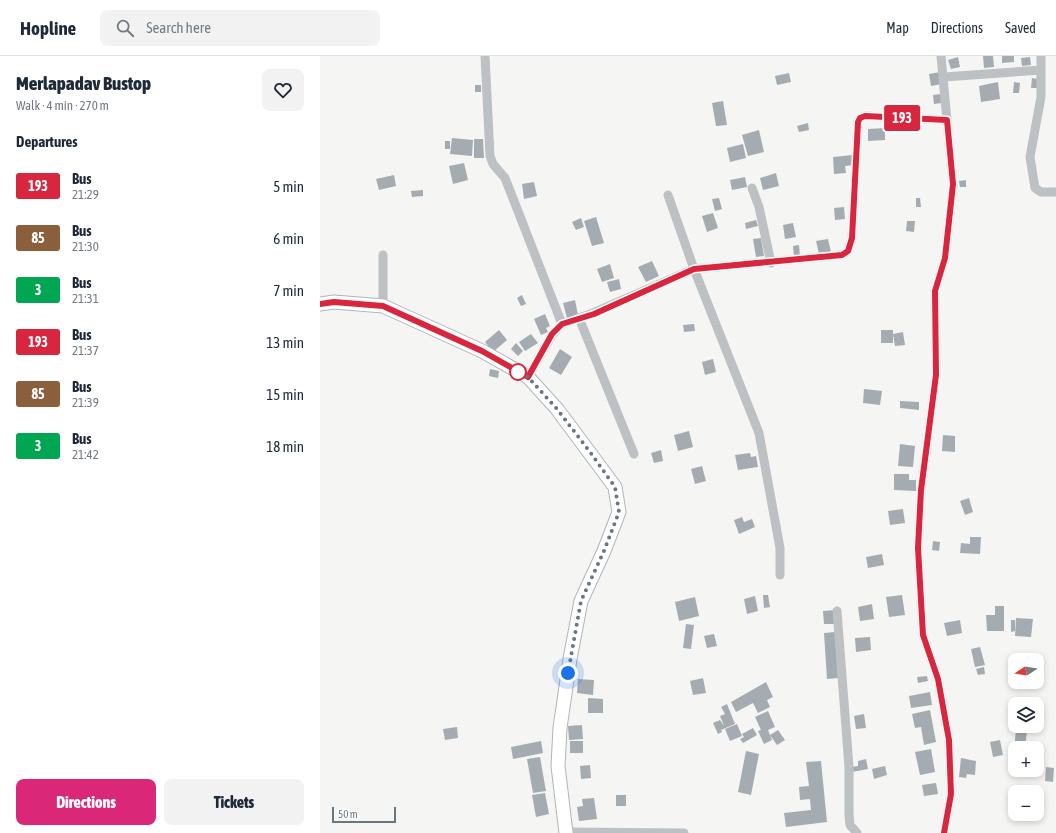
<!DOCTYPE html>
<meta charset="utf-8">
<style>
body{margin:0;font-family:"Asap Condensed",sans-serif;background:#f2f2f3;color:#1f2937;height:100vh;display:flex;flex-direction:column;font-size:15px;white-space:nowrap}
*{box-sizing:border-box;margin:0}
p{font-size:13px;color:#747a83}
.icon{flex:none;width:22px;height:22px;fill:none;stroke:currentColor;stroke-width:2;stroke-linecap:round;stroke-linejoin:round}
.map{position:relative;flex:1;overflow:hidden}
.side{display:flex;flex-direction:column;background:#fff;width:320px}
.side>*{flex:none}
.badge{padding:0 8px;border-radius:3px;font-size:14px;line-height:26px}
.needle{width:26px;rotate:258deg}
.fabs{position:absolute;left:688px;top:597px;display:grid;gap:8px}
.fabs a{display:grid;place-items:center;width:36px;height:36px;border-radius:8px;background:#fff;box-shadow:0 2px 6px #0003;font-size:20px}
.scale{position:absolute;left:12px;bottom:10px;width:64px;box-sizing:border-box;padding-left:4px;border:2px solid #687780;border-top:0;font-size:11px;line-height:14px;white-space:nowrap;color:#687780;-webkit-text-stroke:3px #fff;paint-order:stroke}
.you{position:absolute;width:20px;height:20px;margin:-10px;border:3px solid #fff;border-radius:50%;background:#1a73e8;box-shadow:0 0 0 6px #1a73e833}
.map>.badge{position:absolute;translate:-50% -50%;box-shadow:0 0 0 2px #fff}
h2{padding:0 16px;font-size:15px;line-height:36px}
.round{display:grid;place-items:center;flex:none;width:42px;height:42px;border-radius:8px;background:#f2f2f3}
.summary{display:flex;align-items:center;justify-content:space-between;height:68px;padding:0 16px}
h1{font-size:19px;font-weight:800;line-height:30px}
.button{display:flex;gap:8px;margin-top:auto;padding:8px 16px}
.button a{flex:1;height:46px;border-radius:8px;background:#db2777;color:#fff;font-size:16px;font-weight:800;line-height:46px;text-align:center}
.button a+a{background:#f2f2f3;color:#1f2937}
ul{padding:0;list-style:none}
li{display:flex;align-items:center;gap:12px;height:52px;padding:0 16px}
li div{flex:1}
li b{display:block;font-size:15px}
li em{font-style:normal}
li .badge{min-width:44px;font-weight:700;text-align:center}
header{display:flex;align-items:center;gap:24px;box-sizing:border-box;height:56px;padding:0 20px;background:#fff;border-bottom:1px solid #e0e1e3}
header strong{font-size:19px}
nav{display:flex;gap:22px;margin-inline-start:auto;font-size:14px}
.search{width:280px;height:36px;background:#f2f2f3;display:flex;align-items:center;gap:10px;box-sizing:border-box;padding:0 14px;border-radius:8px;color:#747a83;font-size:15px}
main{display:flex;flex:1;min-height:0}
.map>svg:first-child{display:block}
.building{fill:#a5acb1}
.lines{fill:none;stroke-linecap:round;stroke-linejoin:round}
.secondary-casing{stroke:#b0b5b8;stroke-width:15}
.street{stroke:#bdc1c4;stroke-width:9}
.secondary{stroke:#fff;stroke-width:13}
.line-casing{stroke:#fff;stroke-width:9}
.line{stroke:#d7263d;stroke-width:6}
.walk{stroke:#687780;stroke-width:4;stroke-dasharray:0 7.2}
.stop-dot{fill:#fff;stroke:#d7263d;stroke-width:2}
</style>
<header>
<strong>Hopline</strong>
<div class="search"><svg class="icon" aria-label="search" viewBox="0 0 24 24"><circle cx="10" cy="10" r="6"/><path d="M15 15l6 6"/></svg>Search here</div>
<nav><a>Map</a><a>Directions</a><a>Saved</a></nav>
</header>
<main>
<section class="side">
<div class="summary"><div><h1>Merlapadav Bustop</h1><p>Walk · 4 min · 270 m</p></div><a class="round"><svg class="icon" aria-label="heart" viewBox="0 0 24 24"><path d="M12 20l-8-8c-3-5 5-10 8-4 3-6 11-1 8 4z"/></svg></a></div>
<h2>Departures</h2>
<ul>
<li><span class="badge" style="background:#d7263d;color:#fff">193</span><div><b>Bus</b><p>21:29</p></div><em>5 min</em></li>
<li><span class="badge" style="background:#8b5e3c;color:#fff">85</span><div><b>Bus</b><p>21:30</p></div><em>6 min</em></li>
<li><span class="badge" style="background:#00a651;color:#fff">3</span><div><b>Bus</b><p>21:31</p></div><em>7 min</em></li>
<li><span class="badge" style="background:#d7263d;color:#fff">193</span><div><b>Bus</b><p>21:37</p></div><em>13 min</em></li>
<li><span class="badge" style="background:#8b5e3c;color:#fff">85</span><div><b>Bus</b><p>21:39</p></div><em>15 min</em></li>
<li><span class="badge" style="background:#00a651;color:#fff">3</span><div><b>Bus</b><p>21:42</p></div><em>18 min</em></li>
</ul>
<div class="button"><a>Directions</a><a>Tickets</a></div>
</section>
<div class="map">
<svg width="736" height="777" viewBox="0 0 736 777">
<rect width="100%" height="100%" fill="#f5f5f3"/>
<path class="building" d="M663 0H673L674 11 664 12Z
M682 0H694V6L682 7Z
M638 1 640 11 631 13 628 4Z
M710 1 711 9 702 10 701 2Z
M620 16 622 28 611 30 609 18Z
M469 17 471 26 457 29 455 20Z
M712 22 717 23V32H711Z
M678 26 680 43 661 46 659 30Z
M694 26 700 27 699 37H693Z
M155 29H161V36H155Z
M621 38 622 47 614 48 613 39Z
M403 45 407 69 396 70 392 47Z
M488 67 489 74 479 76 477 70Z
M565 72V84L548 85V73Z
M439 74 444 96 428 100 422 79Z
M132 82 153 84 152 100 130 98Z
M154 83H163L164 102H154Z
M125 85H130V93H125Z
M423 88 426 102 410 106 407 92Z
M533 99 534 109 525 110 526 117 514 118 513 101Z
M144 107 148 124 133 128 129 110Z
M456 117 459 130 443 134 440 122Z
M74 119 76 130 59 134 56 123Z
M425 121 427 131 412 134 410 124Z
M646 124V131H640L639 125Z
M214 126 217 140 204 143 202 128Z
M103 134V140L92 141 91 135Z
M399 142 402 153 395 155 392 143Z
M596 142H600L601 151H596Z
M524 151 525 163 515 164 514 152Z
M393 157 398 172 387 176 382 160Z
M276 161 284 187 272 190 264 165Z
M261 162 264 171 256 174 252 166Z
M436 164 438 170 426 173 425 167Z
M587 165H595L594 176 586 175Z
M473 167 476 181 465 183 463 169Z
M441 182 444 200 436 201 433 183Z
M508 183 511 196 499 198 496 185Z
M479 189 480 201 474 202 473 190Z
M332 205 339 220 326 226 318 211Z
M290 208 294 222 282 226 277 213Z
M299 223 301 233 290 236 287 226Z
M202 239 206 248 201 250 197 242Z
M255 244 258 259 247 262 243 247Z
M225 258 230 270 226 272 228 276 221 279 214 263Z
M374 268 375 275 364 276 363 269Z
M179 274 187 284 173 296 165 286Z
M561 274H573V287H561Z
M583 276 585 289 575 290 573 278Z
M211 278 218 287 205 295 199 286Z
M196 287 203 295 198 300 191 293Z
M240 293 252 301 241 319 229 312Z
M393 303 396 316 385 319 382 306Z
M170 313 179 315 178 322 169 320Z
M544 333 562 335 560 349 543 347Z
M580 345 599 346V354L580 352Z
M369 375 373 391 358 395 354 379Z
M623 379 635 380V396L622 395Z
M580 388 595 390 593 411 578 410Z
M341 394 343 405 334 407 331 397Z
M430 397 431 401 436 400 438 411 418 414 415 399Z
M382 410 386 425 375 428 371 413Z
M574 418H589V424H596V435L574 434Z
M649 442 653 456 645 459 640 445Z
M583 453 585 467 570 469 568 455Z
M422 461 424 466 432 463 435 471 419 478 414 464Z
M650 481H661L660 498 640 497 641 487 650 488Z
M613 485 620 486 619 495 612 494Z
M562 498 564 509 548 512 546 501Z
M443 539H448L450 551 444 552Z
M582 539 585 559 569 561 566 541Z
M435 540 438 555 427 558 424 543Z
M375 541 379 560 359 565 355 546Z
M552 548 554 563 540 565 538 551Z
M675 550H684V575H667L666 559H675Z
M516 554 517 568H504L503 555Z
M696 562 713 563 711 581 695 580Z
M640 564 642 577 627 580 624 567Z
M691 564H695V575L691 576Z
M366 568 374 569 371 593 363 592Z
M515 576 518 622 507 623 504 577Z
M394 578 397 590 387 592 384 580Z
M550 581 551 594 536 596 535 582Z
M660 591 665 609 655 611 651 593Z
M664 611 665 618 658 619 656 613Z
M607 620 608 625 598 627 597 621Z
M383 622 386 637 373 639 370 625Z
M258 623 274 624 273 639 257 637Z
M446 626 453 641 447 644 450 651 438 657 433 647 416 656 411 646Z
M610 636 612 649 591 652 589 640Z
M268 642 283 643V657H268Z
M407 648 415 668 401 674 402 676 398 678 393 667 400 664 404 670 400 660 405 658 401 651Z
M610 654 616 686 604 689 601 671 595 672 592 658Z
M448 655 455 671 448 674 452 684 444 688 438 675 441 674 435 661Z
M544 658 546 672 536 673 534 660Z
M417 668 422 680 410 685 405 673Z
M262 669 263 683 249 684 248 670Z
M137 671 138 682 125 684 123 673Z
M433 672 437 679 423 687 420 683 424 681 422 678Z
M458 674 465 684 457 689 450 679Z
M696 674 707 675 705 692H694Z
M680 684 683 699 673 701 670 686Z
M221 685 223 697 193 703 191 691Z
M250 685H263V697H250Z
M611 693 615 716 600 719 595 696Z
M426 695 439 698 431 739 418 736Z
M220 701 226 735 213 737 207 703Z
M641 702 656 705 655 719 647 718 646 722 639 721Z
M546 703 548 713 532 716 531 711 538 710V705Z
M501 705 507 766 466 771 464 757 491 754 490 743 480 744 479 731 489 730 486 706Z
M270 709 271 722 261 723 260 710Z
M565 710 567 719 554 723 552 713Z
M726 711 734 712 733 726 725 725Z
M616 727 618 738 604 740 602 729Z
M225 737 229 758 216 761 212 739Z
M296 739H306V750H296Z
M274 742 277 763 259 765 257 751 263 750 262 743Z"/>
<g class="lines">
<defs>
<path id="secondary" d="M0 248 14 246 63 250 162 295 208 321 237 353 295 431 299 456 284 495 261 545 250 603 240 672 238 710 246 777"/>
</defs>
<use href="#secondary" class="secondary-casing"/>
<path class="street" d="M165 0 170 100 173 108 185 122 242 268
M621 0 633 129 625 202 615 235 616 319 601 434 598 493 603 579 618 623 629 684 631 738 624 777
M721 0V14
M624 21 721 14V41L710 101 715 132 721 136H736
M432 132 439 151 451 207
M348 139 374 213 439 377 460 492V519
M63 199V250
M259 262 314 398
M208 321 232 279 242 268 273 257 374 213 522 199 528 195 532 182 538 66 540 62 545 60 627 64
M517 555 529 711V759L530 769 537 777
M246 776 364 777"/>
<use href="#secondary" class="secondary"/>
</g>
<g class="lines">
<defs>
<path id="line" d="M0 248 14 246 63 250 162 295 208 321 232 278 242 268 274 258 374 213 522 199 528 195 532 182 538 66 540 62 545 60 627 64 633 128 625 202 615 235 616 319 601 434 598 492 603 579 618 623 629 684 631 738 624 777"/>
</defs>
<use href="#line" class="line-casing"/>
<use href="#line" class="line"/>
<path class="walk" d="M198 316 196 315 208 321 237 353 270 396 295 431 299 456 284 495 261 545 248 617"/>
</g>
<circle class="stop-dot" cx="198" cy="316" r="8"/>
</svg>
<div class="fabs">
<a><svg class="needle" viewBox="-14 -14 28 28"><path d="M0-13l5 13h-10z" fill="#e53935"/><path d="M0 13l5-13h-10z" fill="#747a83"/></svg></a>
<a><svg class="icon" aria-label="layers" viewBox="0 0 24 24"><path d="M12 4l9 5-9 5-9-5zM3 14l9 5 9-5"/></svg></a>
<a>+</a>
<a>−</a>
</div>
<div class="scale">50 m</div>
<div class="you" style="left:248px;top:617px"></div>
<b class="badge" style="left:582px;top:62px;background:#d7263d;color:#fff">193</b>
</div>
</main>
